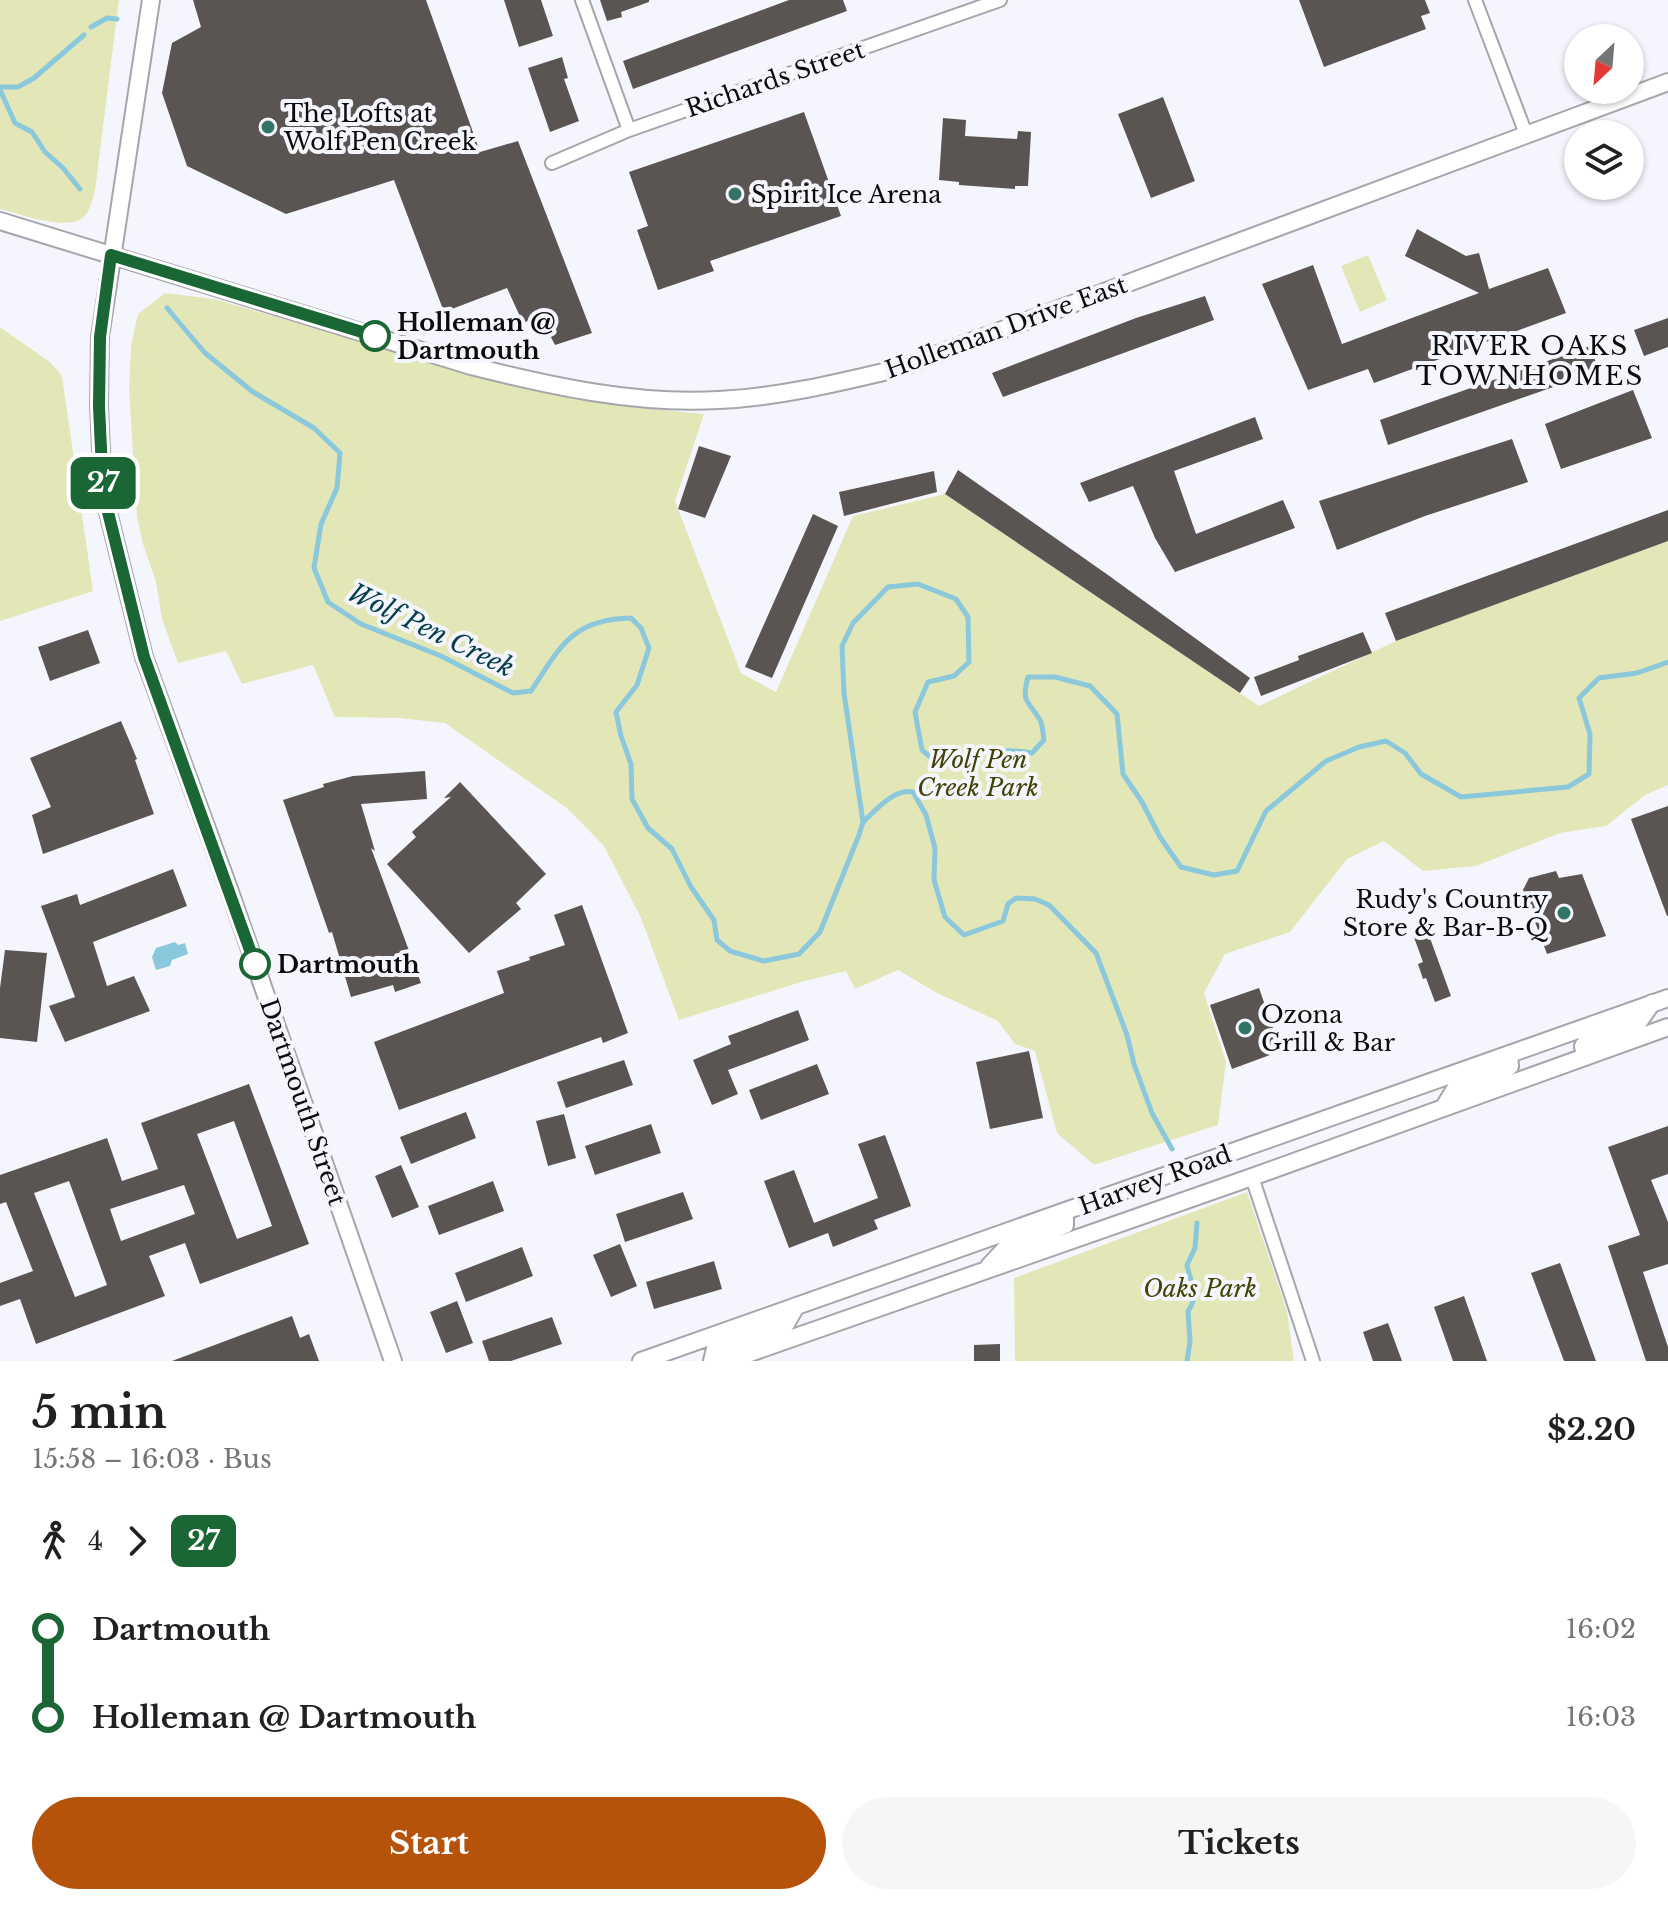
<!DOCTYPE html>
<meta charset="utf-8">
<style>
body{margin:0;font-family:"Libre Baskerville",serif;background:#f6f6f6;color:#202124;height:100vh;display:flex;flex-direction:column;font-size:30px;white-space:nowrap}
*{box-sizing:border-box;margin:0}
p{font-size:26px;color:#757577}
.icon{flex:none;width:44px;height:44px;fill:none;stroke:currentColor;stroke-width:2;stroke-linecap:round;stroke-linejoin:round}
.map{position:relative;height:1361px;overflow:hidden}
.panel{display:flex;flex-direction:column;background:#fff;flex:1}
.panel>*{flex:none}
.badge{padding:0 16px;border-radius:12px;font-size:28px;line-height:52px}
.needle{width:52px;rotate:206deg}
.buttons{position:absolute;left:1564px;top:24px;display:grid;gap:16px}
.buttons a{display:grid;place-items:center;width:80px;height:80px;border-radius:50%;background:#fff;box-shadow:0 2px 6px #0004;font-size:40px}
.map>.badge{position:absolute;translate:-50% -50%;box-shadow:0 0 0 4px #fff}
.legs{display:flex;align-items:center;gap:12px;height:88px;padding:0 32px;font-size:26px}
.legs p{margin-inline-start:auto}
.summary{display:flex;align-items:center;justify-content:space-between;height:136px;padding:0 32px}
h1{font-size:44px;font-weight:700;line-height:60px}
.cta{display:flex;gap:16px;margin-top:auto;padding:16px 32px}
.cta a{flex:1;height:92px;border-radius:48px;background:#b45309;color:#fff;font-size:32px;font-weight:700;line-height:92px;text-align:center}
.cta a+a{background:#f6f6f6;color:#202124}
ul{padding:0 32px;list-style:none}
li{display:flex;align-items:center;gap:28px;height:88px;font-size:30px}
li i{display:grid;place-items:center;width:12px;height:100%;margin:0 10px;background:currentColor}
li i::after{content:'';width:20px;height:20px;margin:-10px;border:6px solid;border-radius:50%;background:#fff}
li p{margin-inline-start:auto}
li:first-child i{background:linear-gradient(#0000 50%,currentColor 0)}
li:last-child i{background:linear-gradient(currentColor 50%,#0000 0)}
.map>svg:first-child{display:block}
.green{fill:#e3e7b7}
.water{fill:#8bc8db}
.lines{fill:none;stroke-linecap:round;stroke-linejoin:round}
.stream{stroke:#8bc8db;stroke-width:5}
.building{fill:#5a5453;fill-rule:evenodd}
.street-casing{stroke:#a5a6ac;stroke-width:16}
.secondary-casing{stroke:#a5a6ac;stroke-width:20}
.street{stroke:#fff;stroke-width:12}
.secondary{stroke:#fff;stroke-width:16}
.line-1-casing{stroke:#fff;stroke-width:18}
.line-1{stroke:#1a6634;stroke-width:12}
.poi-dot{fill:#327465;stroke:#f5f6fd;stroke-width:3}
.stop-1-dot{fill:#fff;stroke:#1a6634;stroke-width:4}
.labels{text-anchor:middle;dominant-baseline:central;stroke-width:8;stroke-linejoin:round;paint-order:stroke}
.street-label{font-size:24px;fill:#0c0c0e;stroke:#f5f6fd}
.poi-label{font-size:24px;fill:#0c0c0e;stroke:#f5f6fd;text-anchor:start}
.stop-label{font-size:24px;font-weight:bold;fill:#0c0c0e;stroke:#f5f6fd;text-anchor:start}
.park-label{font-size:24px;font-style:italic;fill:#414203;stroke:#f5f6fd}
.neighbourhood-label{font-size:26px;letter-spacing:2px;fill:#0c0c0e;stroke:#f5f6fd}
.water-label{font-size:26px;font-style:italic;fill:#053f4c;stroke:#f5f6fd}
</style>
<div class="map">
<svg width="1668" height="1361" viewBox="0 0 1668 1361">
<rect width="100%" height="100%" fill="#f5f6fd"/>
<path class="green" d="M0 0H119L95 191C92 200 90 214 81 219 63 230 20 214 0 209Z
M1368 255 1387 300 1360 312 1341 266Z
M165 293 214 299 527 389 621 406 704 414 675 501 741 673 776 692 853 516 945 494 1259 706 1396 641 1668 541V785L1645 795 1606 826 1560 833 1476 866 1423 871 1384 841 1347 859 1290 932 1225 954 1204 993 1226 1062 1218 1125 1094 1165 1057 1133 1035 1051 1015 1044 998 1021 937 993 898 970 855 989 846 971 801 982 679 1020 641 918 604 846 568 809 445 723 399 718 335 717 313 665 242 684 226 651 178 663 162 619 156 582 143 544 137 517 129 389 131 346 138 314Z
M0 327 51 363 62 376 93 591 0 621Z
M1247 1192 1287 1311 1294 1361H1015L1014 1278Z"/>
<path class="water" d="M175 942 178 945 185 943 188 954 172 960 170 966 156 970 152 957 156 948Z"/>
<g class="lines">
<path class="stream" d="M91 27 107 18 117 19
M0 87H18L34 78 84 35
M0 90 15 123 32 132 45 152 63 168 80 189
M167 308 205 353 253 392 314 428 340 453 337 488 321 524 314 568 328 602 361 624 441 656 513 693 531 691C560 647 572 619 631 618L641 628 649 648 637 685 616 712 621 736 631 764 632 799 648 828 672 849 691 887 714 920 717 940 730 951 764 961 799 954 820 932 859 835 863 822 844 693 842 646 853 623 888 587 918 584 956 599 968 617 969 662 954 676 928 682 915 712 922 750 936 762C973 752 994 747 1032 753L1044 740C1043 734 1043 726 1040 720 1028 700 1021 703 1028 677H1055L1090 686 1117 714 1123 774 1142 802 1160 837 1181 867 1214 875 1237 871 1266 811 1326 761 1359 747 1386 741 1405 753 1421 774 1461 797 1568 787 1589 774 1590 734 1579 698 1599 678 1637 673 1668 662
M863 822C876 810 894 788 913 792L926 815 935 848 934 880 945 917 964 935 1003 921 1008 904 1016 898 1035 899 1049 905 1096 953 1127 1035 1134 1064 1152 1113 1172 1149
M1187 1361 1190 1342 1188 1311C1200 1295 1190 1282 1187 1265L1195 1248 1197 1223"/>
</g>
<path class="building" d="M193 0H426L480 152 518 141 592 333 555 345 540 316 523 323 507 288 444 312 394 180 286 214 187 166 162 93 172 43 201 27Z
M504 0H541L553 36 519 47Z
M600 0H649V2L621 12 622 17 607 21Z
M789 0H843L847 11 633 89 623 61Z
M1299 0H1425L1430 13 1421 16 1426 29 1324 67Z
M562 57 568 78 564 79 579 121 550 132 528 68Z
M1163 97 1195 181 1151 198 1118 114Z
M804 112 841 216 710 261 714 271 658 290 637 230 648 226 629 172Z
M943 118 966 120 965 136 1017 139 1018 131 1031 132 1028 186H1015V189L959 185V182L939 180Z
M1417 229 1466 256 1479 253 1489 289 1548 268 1566 313 1374 383 1368 369 1308 390 1262 284 1313 265 1342 344 1479 293 1405 256Z
M1205 296 1214 320 1003 397 992 373 1136 318Z
M1668 318V347L1644 356 1634 330Z
M1590 346 1599 371 1388 445 1380 420Z
M1633 390 1652 438 1561 469 1545 424Z
M1255 417 1263 439 1174 471 1196 534 1283 500 1295 528 1175 572 1155 538 1133 486 1089 502 1080 483Z
M1512 439 1528 482 1425 516 1337 550 1319 501Z
M699 446 731 456 705 518 678 509Z
M958 470 1108 575 1250 678 1240 693 945 494Z
M934 471 937 492 844 516 839 492Z
M1668 510V541L1396 641 1385 613Z
M813 514 838 526 772 678 745 667Z
M88 630 100 663 50 681 38 647Z
M1363 632 1372 653 1261 696 1254 677 1299 660 1298 656Z
M121 721 137 759 135 760 154 814 43 854 32 815 51 807 30 758Z
M425 771 427 799 361 804 375 851 371 848 421 983 395 992 393 985 351 997 332 932 329 933 283 800 324 787 323 784 353 776Z
M460 782 546 874 516 903 521 909 469 953 387 864 416 837 412 832 451 797 444 798Z
M1668 806V916H1667L1631 819Z
M173 869 187 906 93 942 107 986 134 976 150 1011 65 1042 49 1006 75 997 41 906 77 894 80 905Z
M1556 871 1559 878 1582 874 1606 936 1547 954 1523 890 1529 878Z
M582 905 628 1033 603 1043 601 1037 399 1110 374 1042 504 993 497 971 530 960 529 957 565 945 554 915Z
M1426 927 1451 996 1435 1002 1426 978 1423 979 1418 964 1423 962 1412 932Z
M5 950 47 953 37 1042 0 1038V988Z
M1259 988 1281 1051 1232 1069 1210 1005Z
M798 1010 809 1040 728 1070 738 1094 712 1105 693 1060 731 1044 728 1036Z
M1029 1051 1043 1118 990 1129 976 1062Z
M624 1060 633 1085 566 1108 557 1082Z
M817 1064 829 1094 761 1120 749 1090Z
M249 1084 309 1244 200 1284 185 1243 149 1256 165 1296 36 1344 20 1299 0 1306V1283L33 1271 6 1202 0 1204V1175L107 1138 122 1181 158 1169 141 1123ZM234 1121 272 1226 237 1239 197 1134ZM69 1181 107 1285 75 1297 34 1193ZM184 1185 195 1214 121 1241 110 1209Z
M466 1112 476 1138 411 1164 400 1137Z
M564 1114 576 1158 548 1166 536 1121Z
M651 1124 661 1153 595 1175 585 1146Z
M1668 1126V1174L1651 1180 1668 1222V1264L1643 1272 1668 1347V1361H1646L1608 1246 1640 1235 1608 1147Z
M885 1135 911 1206 874 1220 878 1229 833 1247 828 1233 789 1248 764 1181 794 1170 814 1223 878 1198 858 1144Z
M401 1165 419 1207 392 1218 375 1176Z
M493 1181 504 1211 439 1235 428 1206Z
M683 1192 693 1219 625 1242 616 1214Z
M620 1244 637 1286 611 1297 593 1255Z
M522 1247 533 1276 466 1302 455 1273Z
M714 1261 722 1289 654 1309 646 1282Z
M1560 1263 1596 1361H1564L1531 1273Z
M1464 1296 1487 1361H1453L1434 1307Z
M457 1301 473 1343 446 1353 430 1312Z
M292 1316 300 1338 309 1334 319 1361H172Z
M552 1317 562 1344 511 1361H489L482 1341Z
M1388 1323 1402 1361H1373L1363 1332Z
M1000 1344V1361H974V1345Z"/>
<g class="lines">
<defs>
<path id="street" d="M582 0 629 130
M1475 0 1526 134
M552 163 629 130 1000 0
M1252 1177 1313 1361"/>
<path id="secondary" d="M151 0 100 337 99 406 103 492 144 657 229 889 393 1361
M0 221 471 366C551 386 636 405 719 400 781 397 841 382 900 368L1668 82
M1585 1057 1583 1046 1588 1040 1638 1023 1652 1003
M1444 1107 1455 1089 1504 1071 1510 1066 1509 1054
M989 1266 1005 1249 1065 1225V1212
M641 1361 1668 998
M712 1361 715 1349 786 1324 796 1306
M727 1361 1252 1177 1668 1027"/>
</defs>
<use href="#street" class="street-casing"/>
<use href="#secondary" class="secondary-casing"/>
<use href="#street" class="street"/>
<use href="#secondary" class="secondary"/>
</g>
<g class="lines">
<defs>
<path id="line-1" d="M255 964 144 657 103 492 99 406 100 337 111 255 375 336"/>
</defs>
<use href="#line-1" class="line-1-casing"/>
<use href="#line-1" class="line-1"/>
</g>
<g class="poi-dot">
<circle cx="268" cy="127" r="8"/>
<circle cx="735" cy="194" r="8"/>
<circle cx="1564" cy="913" r="8"/>
<circle cx="1245" cy="1028" r="8"/>
</g>
<g class="stop-1-dot">
<circle cx="375" cy="336" r="14"/>
<circle cx="255" cy="964" r="14"/>
</g>
<g class="labels">
<g class="street-label">
<text transform="translate(775 79) rotate(-19)">Richards Street</text>
<text transform="translate(1006 327) rotate(-20)">Holleman Drive East</text>
<text transform="translate(303 1102) rotate(71)">Dartmouth Street</text>
<text transform="translate(1155 1180) rotate(-20)">Harvey Road</text>
</g>
<g class="poi-label">
<text x="284" y="113">The Lofts at<tspan x="284" dy="28">Wolf Pen Creek</tspan></text>
<text x="751" y="194">Spirit Ice Arena</text>
<text x="1548" y="899" text-anchor="end">Rudy's Country<tspan x="1548" dy="28">Store &amp; Bar-B-Q</tspan></text>
<text x="1261" y="1014">Ozona<tspan x="1261" dy="28">Grill &amp; Bar</tspan></text>
</g>
<g class="stop-label">
<text x="397" y="322">Holleman @<tspan x="397" dy="28">Dartmouth</tspan></text>
<text x="277" y="964">Dartmouth</text>
</g>
<g class="park-label">
<text x="978" y="759">Wolf Pen<tspan x="978" dy="28">Creek Park</tspan></text>
<text x="1200" y="1288">Oaks Park</text>
</g>
<g class="neighbourhood-label">
<text x="1530" y="346">RIVER OAKS<tspan x="1530" dy="30">TOWNHOMES</tspan></text>
</g>
<g class="water-label">
<text transform="translate(431 630) rotate(26)">Wolf Pen Creek</text>
</g>
</g>
</svg>
<div class="buttons">
<a><svg class="needle" viewBox="-14 -14 28 28"><path d="M0-13l5 13h-10z" fill="#e53935"/><path d="M0 13l5-13h-10z" fill="#757577"/></svg></a>
<a><svg class="icon" aria-label="layers" viewBox="0 0 24 24"><path d="M12 4l9 5-9 5-9-5zM3 14l9 5 9-5"/></svg></a>
</div>
<b class="badge" style="left:103px;top:483px;background:#1a6634;color:#fff">27</b>
</div>
<section class="panel">
<div class="summary"><div><h1>5 min</h1><p>15:58 – 16:03 · Bus</p></div><b>$2.20</b></div>
<div class="legs"><svg class="icon" aria-label="walk" viewBox="0 0 24 24"><circle cx="13" cy="4" r="2"/><path d="M13 8l-2 6 4 7M11 14l-3 7M7 12l3-4h3l4 4"/></svg>4<svg class="icon" aria-label="forward" viewBox="0 0 24 24"><path d="M9 5l7 7-7 7"/></svg><b class="badge" style="background:#1a6634;color:#fff">27</b></div>
<ul>
<li><i style="color:#1a6634"></i><b>Dartmouth</b><p>16:02</p></li>
<li><i style="color:#1a6634"></i><b>Holleman @ Dartmouth</b><p>16:03</p></li>
</ul>
<div class="cta"><a>Start</a><a>Tickets</a></div>
</section>
